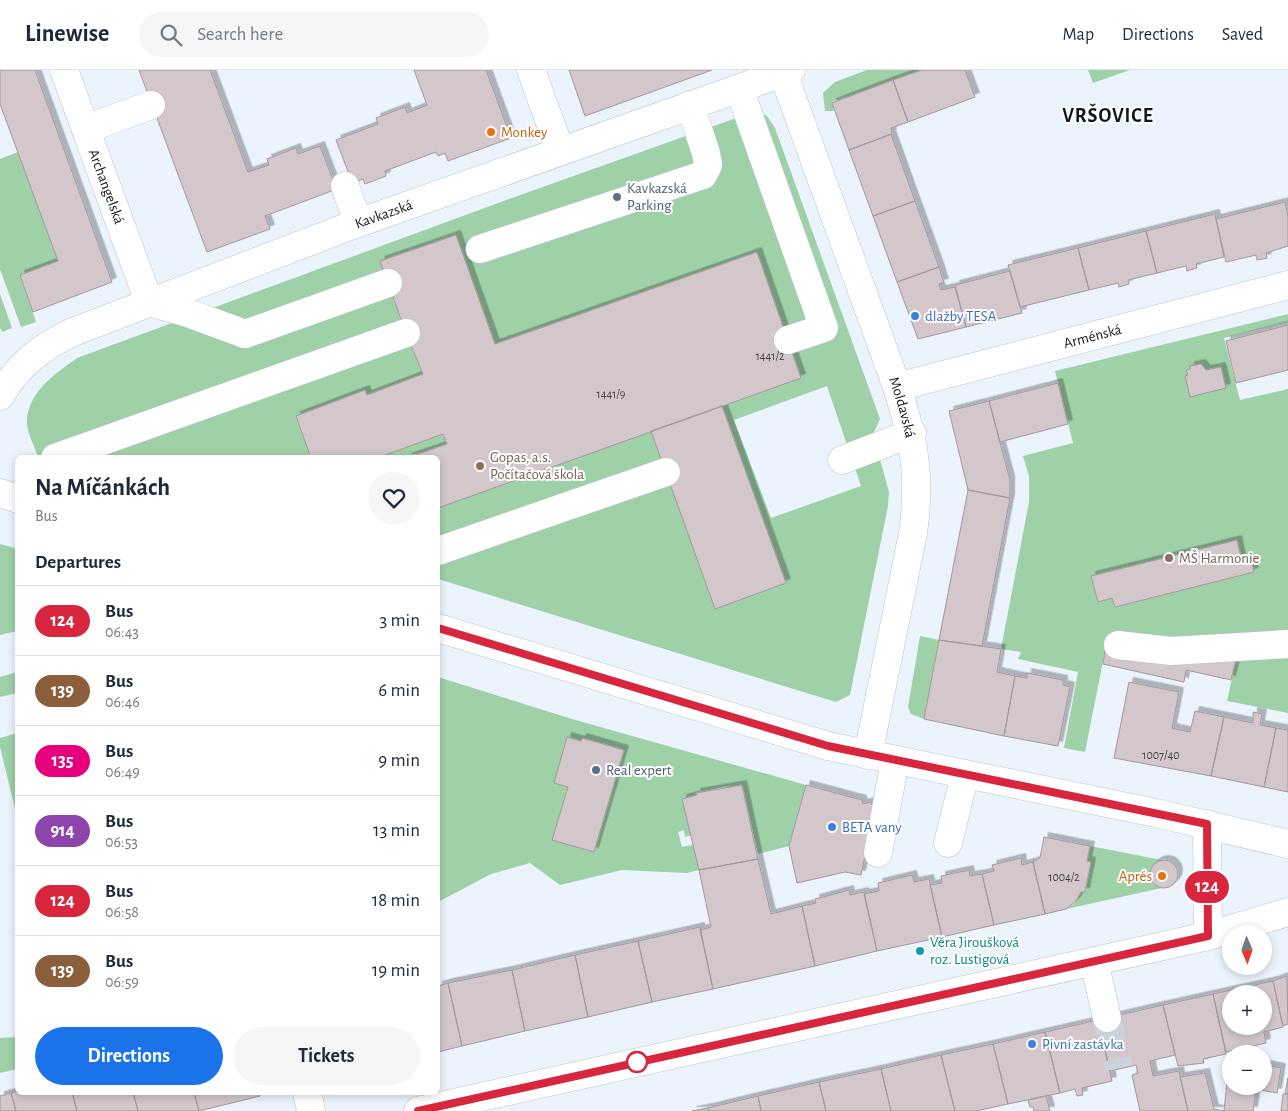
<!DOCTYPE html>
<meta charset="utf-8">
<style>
body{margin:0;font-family:"Alegreya Sans",sans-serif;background:#f6f6f7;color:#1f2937;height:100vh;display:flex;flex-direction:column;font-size:19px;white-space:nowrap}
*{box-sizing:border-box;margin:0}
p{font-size:16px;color:#747a83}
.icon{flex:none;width:28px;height:28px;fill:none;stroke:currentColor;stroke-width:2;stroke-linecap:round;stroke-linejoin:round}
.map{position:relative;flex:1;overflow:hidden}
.side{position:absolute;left:15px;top:385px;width:425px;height:640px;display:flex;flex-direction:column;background:#fff;border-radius:8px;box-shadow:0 2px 8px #0003}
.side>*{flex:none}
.badge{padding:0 10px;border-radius:16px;font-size:18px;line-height:32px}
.needle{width:32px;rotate:178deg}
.buttons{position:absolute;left:1222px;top:855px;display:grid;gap:10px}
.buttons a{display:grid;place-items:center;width:50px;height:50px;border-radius:50%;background:#fff;box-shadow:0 2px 8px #0003;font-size:25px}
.map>.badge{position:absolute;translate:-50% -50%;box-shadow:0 0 0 2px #fff}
h2{padding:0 20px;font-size:19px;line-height:45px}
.round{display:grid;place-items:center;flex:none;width:52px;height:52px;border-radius:26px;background:#f6f6f7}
.head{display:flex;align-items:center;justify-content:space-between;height:85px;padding:0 20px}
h1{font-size:24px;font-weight:700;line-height:38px}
.primary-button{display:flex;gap:10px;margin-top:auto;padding:10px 20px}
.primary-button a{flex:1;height:58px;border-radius:30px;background:#1a73e8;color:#fff;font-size:20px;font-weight:700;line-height:58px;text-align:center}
.primary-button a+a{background:#f6f6f7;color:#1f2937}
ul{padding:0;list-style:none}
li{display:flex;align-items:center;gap:15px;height:70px;padding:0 20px;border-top:1px solid #e0e1e3}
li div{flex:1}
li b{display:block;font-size:19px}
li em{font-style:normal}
li .badge{min-width:55px;font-weight:700;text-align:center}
header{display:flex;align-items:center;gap:30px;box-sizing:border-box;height:70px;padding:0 25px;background:#fff;border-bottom:1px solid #e0e1e3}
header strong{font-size:24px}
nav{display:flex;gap:28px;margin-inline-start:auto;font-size:18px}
.search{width:350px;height:45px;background:#f6f6f7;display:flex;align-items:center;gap:12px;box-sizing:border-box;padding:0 18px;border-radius:28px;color:#747a83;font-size:19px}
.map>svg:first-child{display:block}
.green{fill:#9ed1a8;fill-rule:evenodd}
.building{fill:#d4c7cc;stroke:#a4979c;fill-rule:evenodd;filter:url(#shadow)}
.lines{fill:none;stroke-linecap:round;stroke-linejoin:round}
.minor-tunnel{stroke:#cad2db;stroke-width:28;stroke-dasharray:28 14;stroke-linecap:butt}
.minor-casing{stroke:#bbc3cc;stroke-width:29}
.minor{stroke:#fff;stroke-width:28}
.line-casing{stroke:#fff;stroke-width:11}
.line{stroke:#d7263d;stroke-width:8}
.food-dot{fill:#e8710a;stroke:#fff;stroke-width:2}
.service-dot{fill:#5c6f8a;stroke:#fff;stroke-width:2}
.shop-dot{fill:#3f7fe0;stroke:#fff;stroke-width:2}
.education-dot{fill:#8d6e63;stroke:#fff;stroke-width:2}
.culture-dot{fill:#0f9aa8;stroke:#fff;stroke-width:2}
.stop-dot{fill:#fff;stroke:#d7263d;stroke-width:2.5}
.labels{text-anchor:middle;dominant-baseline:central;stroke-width:4;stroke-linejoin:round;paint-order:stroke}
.number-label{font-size:12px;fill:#424246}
.food-label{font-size:15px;fill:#c56008;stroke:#fff;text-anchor:start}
.street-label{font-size:15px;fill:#121519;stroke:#fff}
.service-label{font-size:15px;fill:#4e5e75;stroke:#fff;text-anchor:start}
.shop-label{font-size:15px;fill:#366cbe;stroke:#fff;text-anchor:start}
.education-label{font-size:15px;fill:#785e54;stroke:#fff;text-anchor:start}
.culture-label{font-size:15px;fill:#0d838f;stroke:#fff;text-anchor:start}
.district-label{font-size:20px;font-weight:bold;letter-spacing:1px;fill:#121519;stroke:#fff}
</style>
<header>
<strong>Linewise</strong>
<div class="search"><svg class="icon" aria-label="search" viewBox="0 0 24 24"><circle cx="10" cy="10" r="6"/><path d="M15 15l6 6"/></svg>Search here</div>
<nav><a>Map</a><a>Directions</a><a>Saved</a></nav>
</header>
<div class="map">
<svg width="1288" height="1041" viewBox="0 0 1288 1041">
<defs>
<filter id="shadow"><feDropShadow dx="4.5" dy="-4.5" stdDeviation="0" flood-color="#0004"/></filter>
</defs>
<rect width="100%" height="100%" fill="#ebf3fd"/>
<path class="green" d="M867 0H922L832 32 834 41H825L823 23 835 12Z
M1088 0H1130L1093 13Z
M756 41 767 46 775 58 880 349 873 364 889 422 888 436 850 625 836 632 438 509V438L651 361 715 538 786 513 722 336 801 307 757 182 495 274 456 165 381 191 406 263 423 304 367 325 365 320 296 346 311 387H38C35 377 28 365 27 354 26 323 55 304 77 288L509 129ZM827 316 861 416 771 448 734 350Z
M18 82 58 191 20 205 36 252 21 257 0 199V89Z
M0 224 12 258 2 262 0 257Z
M1288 244V252L1224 268 1240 330 1288 319V643L1227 631 1237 585 1105 581 1085 682 1064 678 1078 602 1018 589 1021 582 1001 579 1029 432V406L1023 386 1073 373 1055 301ZM1201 294 1206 300 1188 305 1186 300 1190 299V296ZM1237 470 1242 492 1251 490 1254 502 1115 537 1112 528 1092 506Z
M443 364 447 374 407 387 377 388Z
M0 474 18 479 17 561 0 565Z
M920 566 939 570 924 649 911 644 908 637Z
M17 602V623L0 627V607Z
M438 607 572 649 806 715 789 776 758 784 742 715 728 718 727 716 696 723 697 725 683 729 691 765 685 767 684 760 678 762 682 777 693 775 699 800 687 803 622 800 560 815 530 793 491 804 438 832ZM567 667 581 671 583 668 624 680 594 782 553 770 568 717 554 713Z
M17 663H18L17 747 0 677V668Z
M1090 776 1162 790 1153 795 1149 804 1153 814 1162 818 1066 839 1075 833 1081 822H1085L1091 792 1087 791Z
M17 967V999L0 1003V968Z"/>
<path class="building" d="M0 0H35L112 212 33 242 20 205 58 191 0 34Z
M139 0H210L248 102 269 95 267 89 296 78 298 84 320 76 336 118 352 112 336 70 378 54 376 48 405 37 407 43 427 35 414 0H486L511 68 448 91 445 83 438 86 436 82 385 101 386 106 365 114 363 109 345 116 265 146 270 159 207 182Z
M569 0H712L585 46Z
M922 0H965L975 27 908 52 893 10Z
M893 10 908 52 891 58 892 64 849 80 832 33Z
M891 64 915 131 873 146 849 80Z
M915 131 939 197 897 212 873 146Z
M1285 132 1288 147V176L1266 183 1267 188 1257 190 1256 185 1226 192 1216 149Z
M1215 144 1224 187 1196 194 1197 198 1187 201 1186 196 1157 203 1146 161Z
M1146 161 1157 203 1128 210 1129 214 1119 217 1118 213 1089 220 1078 178Z
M456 165 495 274 757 182 801 308 438 438V388H407L447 374 443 364 377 388H311L296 346 365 320 367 325 423 304 406 263 380 191Z
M1078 178 1089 220 1020 237 1008 195Z
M939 197 944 213 939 214 941 220 955 217 966 257 918 269 897 212Z
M1010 201 1022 243 966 257 955 215Z
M1288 255V300L1236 313 1226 271Z
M1201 294 1206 300 1221 297 1226 318 1190 327 1185 306 1188 305 1186 300 1190 299V296Z
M1058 313 1068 354 1000 372 989 331Z
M989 331 1010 410V428L968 420 949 341Z
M722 336 786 513 715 539 651 361Z
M968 420 1010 428 982 576 939 570Z
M1237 470 1242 492 1251 489 1254 502 1115 537 1112 528 1098 532 1091 506Z
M939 570 1001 579 997 602 1015 606 1004 666 924 649Z
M1105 581 1169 589 1237 585 1231 610 1186 600 1184 612 1103 594Z
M1027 603 1063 610V615L1070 617 1058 676 1004 666 1015 606 1027 608Z
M1129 612 1179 622 1172 658 1190 662 1195 641 1224 647 1211 706 1114 688Z
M1253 642 1262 644 1260 655 1276 658 1264 717 1211 706 1224 647 1253 653Z
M1276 658 1288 660V722L1264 717Z
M567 667 581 671 582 668 624 680 594 782 552 770 568 717 554 713Z
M742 715 758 789 699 800 682 729 697 725 696 723Z
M806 715 862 730 863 734 870 732 875 739 861 805 845 802 797 813 789 776Z
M1044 767 1090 776 1087 791 1091 792 1085 822H1081L1076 831 1066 839 1045 844 1033 792 1040 788Z
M1021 788 1022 795 1033 792 1045 844 994 855 982 804 994 801 992 795Z
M758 789 771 844 802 836 815 896 713 919 700 860 711 857 699 800Z
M1150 804a14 14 0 1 1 28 0a14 14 0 1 1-28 0Z
M969 800 970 806 982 804 994 855 942 867 930 815 942 813 941 806Z
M912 805 914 812 929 809 942 867 877 881 864 824 879 821 878 813Z
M849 820 850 825 864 822 877 881 815 896 802 836 816 833 815 829Z
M700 857 713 919 652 932 638 871Z
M638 871 652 932 588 947 575 885Z
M575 885 588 947 525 961 512 900Z
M512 900 525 961 462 976 448 913Z
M1287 906 1288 954 1283 956 1273 911Z
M1273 911 1283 957 1264 962 1266 973 1226 982 1213 924ZM1231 924H1264V956H1231Z
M448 913 462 976 438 982V916Z
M1213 924 1226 984 1203 989 1204 993 1178 996 1163 935Z
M1163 935 1175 985 1150 991 1153 1006 1179 1001 1188 1041H1140L1132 1005 1138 1003 1136 995 1110 1001 1098 950Z
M1098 950 1112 1011 1082 1018 1083 1025 1077 1026 1075 1019 1060 1023 1045 962Z
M1045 962 1060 1023 1008 1034 993 974Z
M993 974 1008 1034 976 1041H955L941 985Z
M941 985 955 1041H891L881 999Z
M1228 990H1231V1005Z
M1264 995 1281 998 1277 1023 1239 1016H1264Z
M881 999 891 1041H826L819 1012Z
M1205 1003 1214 1039 1224 1041 1227 1013 1231 1014V1016L1256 1019 1253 1041H1188L1180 1007Z
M1288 1008V1024H1285Z
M819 1012 826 1041H761L758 1026Z
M18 1021 72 1022 77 1041H16L11 1023Z
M72 1022H133L138 1041H77Z
M133 1022H194L199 1041H138Z
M194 1022H259L260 1026 199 1041Z
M11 1023 16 1041H0V1026Z
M1283 1024H1288V1041H1281Z
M758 1026 761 1041H709L708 1038Z
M1046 1026 1050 1041H1034L1033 1037H1030L1028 1030Z
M708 1038 709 1041H692Z"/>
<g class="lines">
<path class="minor-tunnel" d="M1107 948 1119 998"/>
<defs>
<g id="minor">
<path id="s1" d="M64 0 149 232"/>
<path d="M531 0 560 80"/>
<path id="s2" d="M783 3 897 317C914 370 921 406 913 463L868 685"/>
<path d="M739 18 824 258 788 270"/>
<path d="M86 59 151 35"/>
<path d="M345 116 358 153"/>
<path d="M480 179 703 105 708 95 706 83 690 35"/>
<path d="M149 232 188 243 245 264 388 213"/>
<path id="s3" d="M897 317 1288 215"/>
<path id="s4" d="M0 326C17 296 41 277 73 262L358 153 791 0"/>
<path d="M55 388 406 263"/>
<path d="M842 390 912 363"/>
<path d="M0 423 18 429"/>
<path d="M438 481 666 402"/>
<path d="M438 558 828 676 1156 743 1288 774"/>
<path d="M1118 575 1171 581 1288 574"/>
<path d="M1207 754 1208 866"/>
<path d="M948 773 965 704"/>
<path d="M878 783 895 690"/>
<path d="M1094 891 1107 948"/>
<path d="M307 1022 311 1041"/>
<path d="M418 1041 1208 866 1288 842"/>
</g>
</defs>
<use href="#minor" class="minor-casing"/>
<use href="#minor" class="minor"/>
</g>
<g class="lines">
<defs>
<path id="line" d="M418 1041 1208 866 1207 754 828 676 438 558"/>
</defs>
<use href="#line" class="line-casing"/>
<use href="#line" class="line"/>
</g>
<g class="food-dot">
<circle cx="491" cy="62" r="5"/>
<circle cx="1162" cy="806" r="5"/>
</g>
<g class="service-dot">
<circle cx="617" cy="127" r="5"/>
<circle cx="596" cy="700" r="5"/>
</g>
<g class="shop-dot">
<circle cx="915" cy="246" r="5"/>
<circle cx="832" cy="757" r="5"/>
<circle cx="1032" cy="974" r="5"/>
</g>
<g class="education-dot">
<circle cx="480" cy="396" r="5"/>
<circle cx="1169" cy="488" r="5"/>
</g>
<circle class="culture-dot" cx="920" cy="881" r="5"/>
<circle class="stop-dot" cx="637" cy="992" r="10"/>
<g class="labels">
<g class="number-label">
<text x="770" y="286">1441/2</text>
<text x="611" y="324">1441/9</text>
<text x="1161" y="685">1007/40</text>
<text x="1064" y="807">1004/2</text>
</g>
<g class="food-label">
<text x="501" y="62">Monkey</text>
<text x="1152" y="806" text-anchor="end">Aprés</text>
</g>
<g class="street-label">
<text stroke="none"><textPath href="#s1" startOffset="124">Archangelská</textPath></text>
<text stroke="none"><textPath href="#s4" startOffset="431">Kavkazská</textPath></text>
<text stroke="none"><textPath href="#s3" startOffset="202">Arménská</textPath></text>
<text stroke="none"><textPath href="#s2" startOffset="355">Moldavská</textPath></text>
</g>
<g class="service-label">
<text x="627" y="118">Kavkazská<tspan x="627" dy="17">Parking</tspan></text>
<text x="606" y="700">Real expert</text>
</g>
<g class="shop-label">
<text x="925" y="246">dlažby TESA</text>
<text x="842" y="757">BETA vany</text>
<text x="1042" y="974">Pivní zastávka</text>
</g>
<g class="education-label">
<text x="490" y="387">Gopas, a.s.<tspan x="490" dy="17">Počítačová škola</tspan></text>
<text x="1179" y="488">MŠ Harmonie</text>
</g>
<g class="culture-label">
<text x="930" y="872">Věra Jiroušková<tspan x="930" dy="17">roz. Lustigová</tspan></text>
</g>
<g class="district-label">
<text x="1108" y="46">VRŠOVICE</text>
</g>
</g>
</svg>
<div class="buttons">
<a><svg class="needle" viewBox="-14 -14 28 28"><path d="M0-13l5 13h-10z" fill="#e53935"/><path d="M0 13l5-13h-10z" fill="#747a83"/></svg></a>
<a>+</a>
<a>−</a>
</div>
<b class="badge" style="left:1207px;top:817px;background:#d7263d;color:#fff">124</b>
<section class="side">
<div class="head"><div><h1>Na Míčánkách</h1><p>Bus</p></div><a class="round"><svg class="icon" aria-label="heart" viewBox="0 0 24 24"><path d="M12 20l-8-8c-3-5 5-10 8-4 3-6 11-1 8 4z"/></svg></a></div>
<h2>Departures</h2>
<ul>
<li><span class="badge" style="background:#d7263d;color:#fff">124</span><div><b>Bus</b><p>06:43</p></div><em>3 min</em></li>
<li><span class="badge" style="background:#8b5e3c;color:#fff">139</span><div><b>Bus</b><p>06:46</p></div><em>6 min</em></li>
<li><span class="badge" style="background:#e6007e;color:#fff">135</span><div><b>Bus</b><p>06:49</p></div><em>9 min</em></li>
<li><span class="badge" style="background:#8e44ad;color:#fff">914</span><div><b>Bus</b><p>06:53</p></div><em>13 min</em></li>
<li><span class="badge" style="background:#d7263d;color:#fff">124</span><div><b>Bus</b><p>06:58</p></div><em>18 min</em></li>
<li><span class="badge" style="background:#8b5e3c;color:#fff">139</span><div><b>Bus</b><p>06:59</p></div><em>19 min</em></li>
</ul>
<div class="primary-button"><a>Directions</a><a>Tickets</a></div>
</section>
</div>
